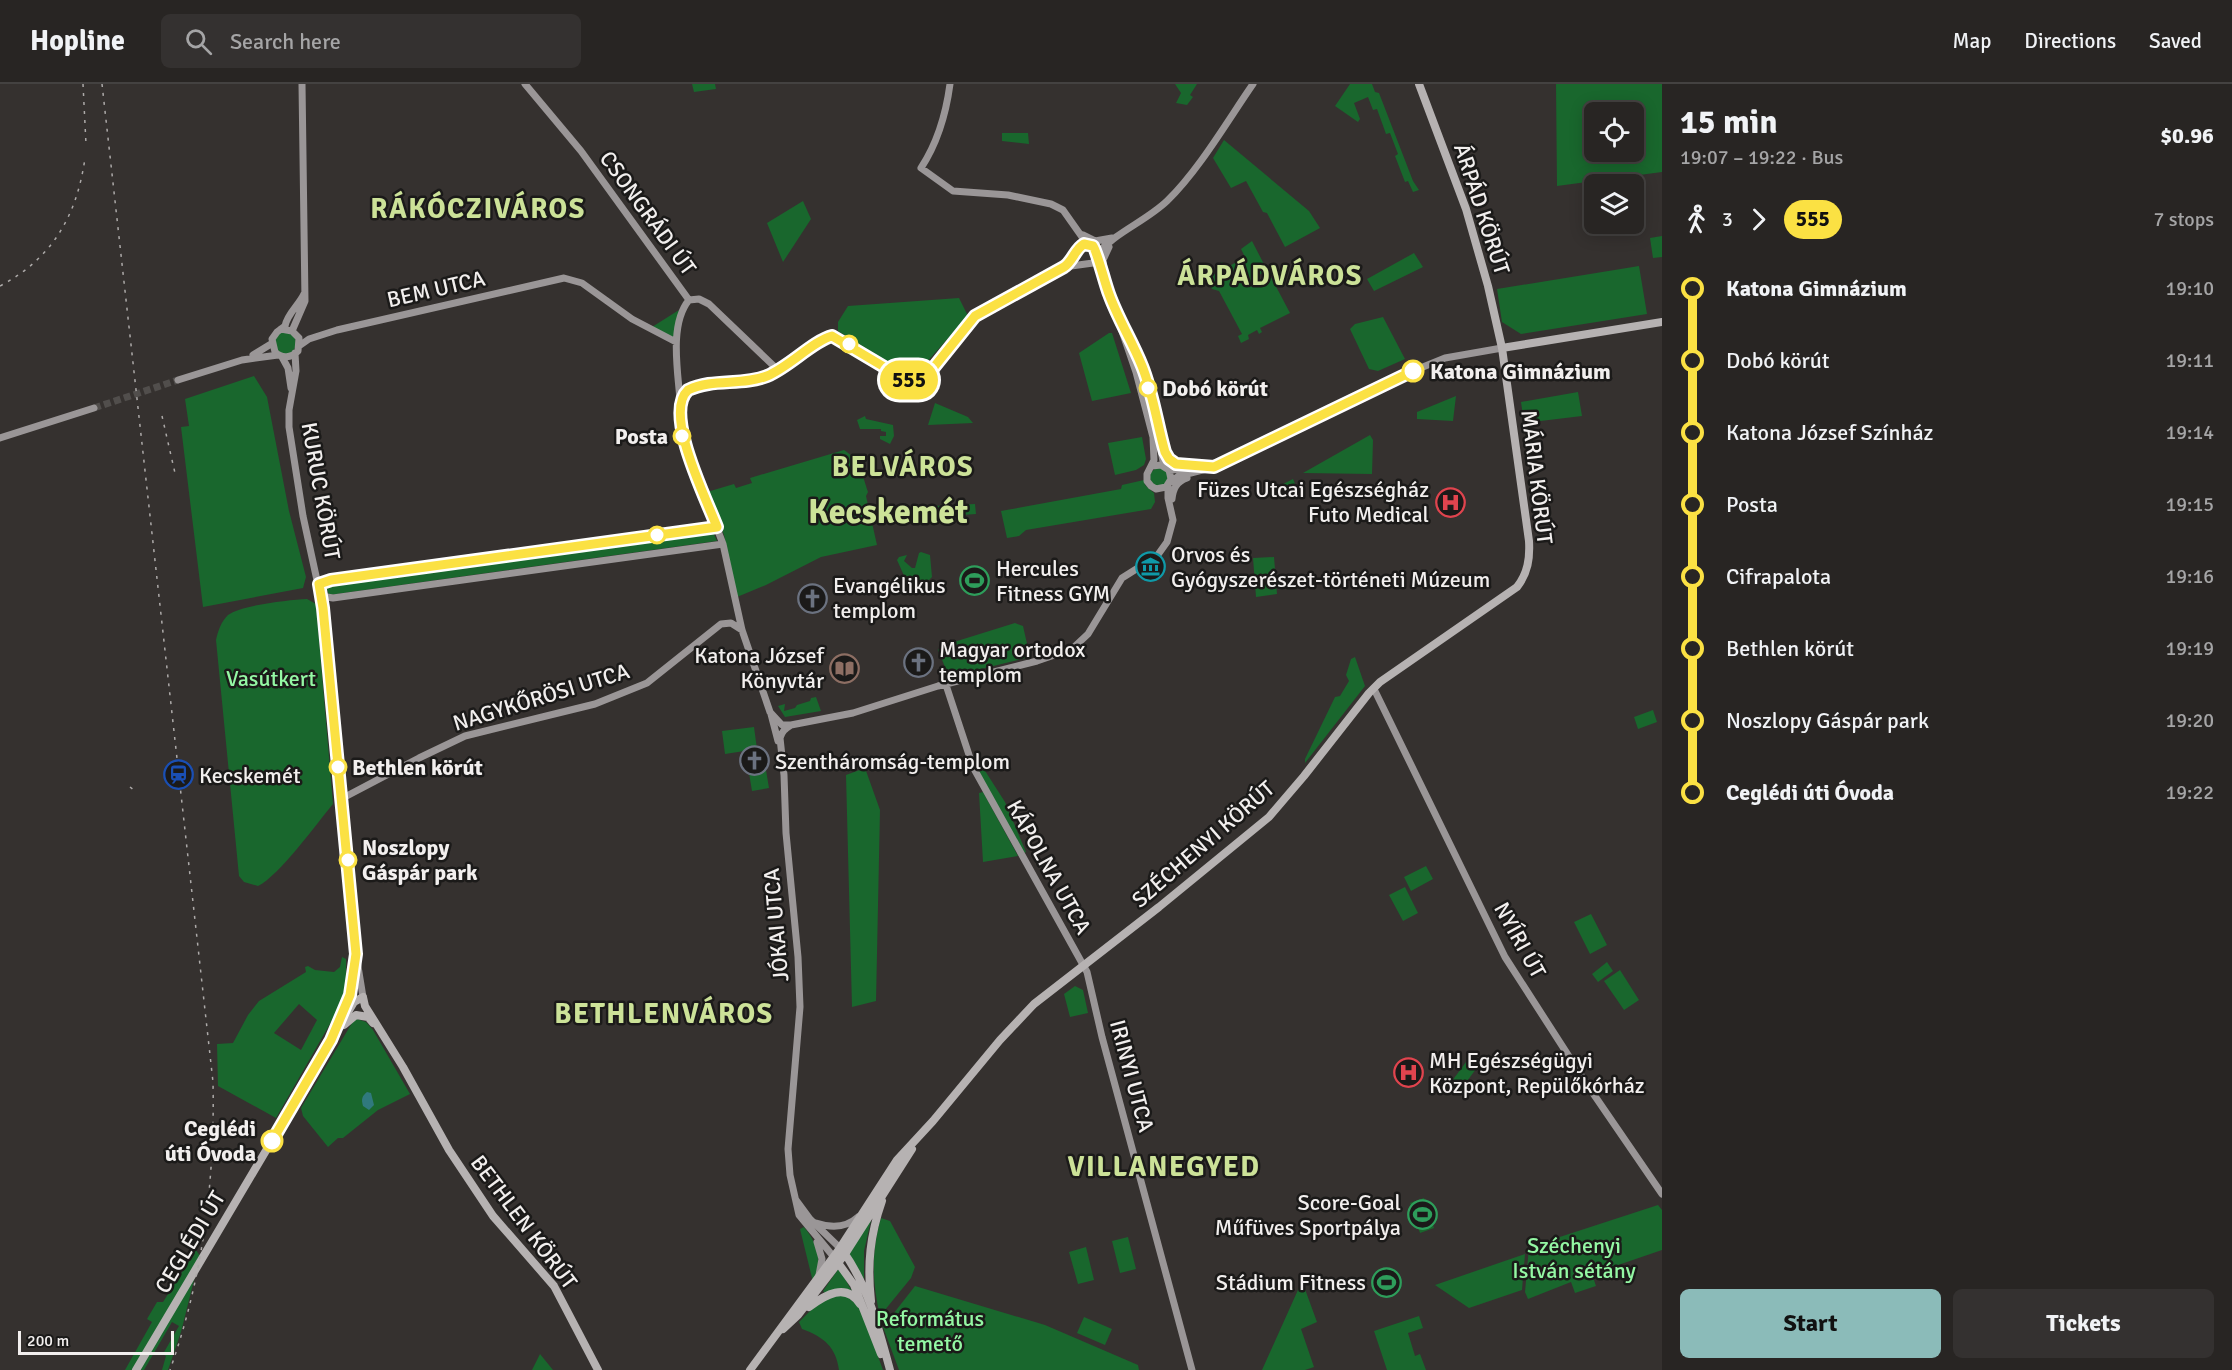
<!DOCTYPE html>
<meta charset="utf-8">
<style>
body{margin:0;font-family:Signika,sans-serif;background:#343130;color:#f1f3f6;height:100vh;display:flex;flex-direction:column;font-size:22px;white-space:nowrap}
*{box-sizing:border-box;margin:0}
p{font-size:20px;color:#a5a5a6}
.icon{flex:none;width:33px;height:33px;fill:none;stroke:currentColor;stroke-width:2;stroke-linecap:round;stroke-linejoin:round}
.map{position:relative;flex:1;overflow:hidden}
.sheet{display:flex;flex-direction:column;background:#282523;width:570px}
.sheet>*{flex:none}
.badge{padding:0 12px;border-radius:20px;font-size:21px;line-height:39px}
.buttons{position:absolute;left:1584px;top:18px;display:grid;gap:12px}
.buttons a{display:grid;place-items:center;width:60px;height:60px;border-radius:9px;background:#282523;box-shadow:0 3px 15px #0003,0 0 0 2px #444241;font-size:30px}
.scale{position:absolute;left:18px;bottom:15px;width:156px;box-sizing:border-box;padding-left:6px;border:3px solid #f2efee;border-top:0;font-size:16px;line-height:21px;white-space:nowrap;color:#f2efee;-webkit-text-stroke:4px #1b1a19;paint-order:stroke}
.map>.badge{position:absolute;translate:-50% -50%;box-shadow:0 0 0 3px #fff}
.legs{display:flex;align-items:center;gap:9px;height:66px;padding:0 18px;font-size:20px}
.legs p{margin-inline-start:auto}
.head{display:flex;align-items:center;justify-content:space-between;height:102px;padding:0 18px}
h1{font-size:33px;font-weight:700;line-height:45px}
.button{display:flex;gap:12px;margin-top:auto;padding:12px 18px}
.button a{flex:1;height:69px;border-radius:9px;background:#8bbbb9;color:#111;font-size:24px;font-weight:700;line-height:69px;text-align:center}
.button a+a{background:#343130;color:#f1f3f6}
ul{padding:0 18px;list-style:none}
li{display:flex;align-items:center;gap:21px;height:72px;font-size:22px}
li i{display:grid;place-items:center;width:9px;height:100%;margin:0 8px;background:currentColor}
li i::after{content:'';width:15px;height:15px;margin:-8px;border:4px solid;border-radius:50%;background:#282523}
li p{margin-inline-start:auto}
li:first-child i{background:linear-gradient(#0000 50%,currentColor 0)}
li:last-child i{background:linear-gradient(currentColor 50%,#0000 0)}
header{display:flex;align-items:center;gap:36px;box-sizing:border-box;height:84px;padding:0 30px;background:#282523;border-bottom:2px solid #444241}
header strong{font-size:28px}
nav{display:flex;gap:33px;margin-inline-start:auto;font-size:21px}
.search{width:420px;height:54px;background:#343130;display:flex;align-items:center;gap:15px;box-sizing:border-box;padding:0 21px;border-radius:9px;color:#a5a5a6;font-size:22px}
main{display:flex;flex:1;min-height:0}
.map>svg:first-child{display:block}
.green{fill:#19672d;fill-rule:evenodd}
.water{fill:#30797d}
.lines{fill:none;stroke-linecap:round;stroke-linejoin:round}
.secondary-tunnel{stroke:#514e4c;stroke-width:7;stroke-dasharray:7 3.5;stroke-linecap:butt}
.secondary{stroke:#9a9697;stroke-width:7}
.primary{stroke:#b6b2b2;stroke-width:8}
.rail{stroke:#adaaa9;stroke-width:1.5;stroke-dasharray:3 6;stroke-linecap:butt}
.line-1-casing{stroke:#fff;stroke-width:14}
.line-1{stroke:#fbe143;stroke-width:9}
.stop-1-dot{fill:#fff;stroke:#fbe143;stroke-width:3}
.labels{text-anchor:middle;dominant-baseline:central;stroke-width:5;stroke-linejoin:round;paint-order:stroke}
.street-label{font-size:22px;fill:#f2efee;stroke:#1b1a19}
.stop-label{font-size:22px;font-weight:bold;fill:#f2efee;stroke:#1b1a19;text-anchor:start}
.poi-label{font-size:22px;fill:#f2efee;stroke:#1b1a19;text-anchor:start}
.park-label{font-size:22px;fill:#94f8a4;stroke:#1b1a19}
.district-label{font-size:28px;font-weight:bold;letter-spacing:1.5px;fill:#cce298;stroke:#1b1a19}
.town-label{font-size:34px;font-weight:bold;fill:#cce298;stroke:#1b1a19}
</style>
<header>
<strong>Hopline</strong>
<div class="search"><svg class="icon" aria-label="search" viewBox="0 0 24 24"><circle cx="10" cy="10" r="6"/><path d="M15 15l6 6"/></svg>Search here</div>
<nav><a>Map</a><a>Directions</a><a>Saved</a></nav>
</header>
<main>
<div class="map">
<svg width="1662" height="1286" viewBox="0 0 1662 1286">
<rect width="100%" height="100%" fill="#35312f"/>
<path class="green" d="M692 0H715L716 5 694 8Z
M1175 0H1197L1190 11 1193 13 1187 21 1176 19 1181 9Z
M1350 0H1372L1375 8 1379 9 1413 97 1419 106 1413 108 1408 97 1405 98 1395 72 1398 70 1390 49 1386 50 1377 25 1373 26 1368 13 1354 19 1360 35 1358 38 1335 22Z
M1556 0H1662V88L1557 102ZM1594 28H1634V68H1594Z
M1002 49H1028L1029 60 1002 57Z
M1224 56 1309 127 1320 144 1285 163 1267 129 1263 128 1246 97 1231 104 1213 74Z
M803 117 811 135 783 178 767 139Z
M1662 152V173L1653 174 1650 154Z
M1252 157 1267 186 1258 192 1262 198 1271 193 1290 229 1260 244 1262 248 1259 250 1257 246 1248 251 1249 255 1241 259 1238 252 1242 250 1219 207 1212 205 1203 188 1208 186 1211 192 1220 187 1217 181 1222 178 1226 184 1245 173 1241 165Z
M1414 169 1423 183 1374 207 1367 195Z
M1639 182 1647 230 1521 250 1502 238 1497 205Z
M959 214 968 232 916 290H908L838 247V238L848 222Z
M679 226 674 254 652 243Z
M1383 233 1405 275 1378 287 1369 285 1350 245 1355 240Z
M274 259a11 11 0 1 1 22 0a11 11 0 1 1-22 0Z
M1109 249H1112L1131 309 1092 317 1079 269Z
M254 292 267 313 289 427 306 493 303 504 203 523 181 343 189 342 185 315Z
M1578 308 1582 332 1524 339 1521 318Z
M1456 312 1453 337 1417 335V328Z
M935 319 968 333 973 339 928 341Z
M865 332 866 335 893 341 894 352 890 360 880 355V352H886V348L881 347V345H860L857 336Z
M1370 351 1373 356 1372 390 1303 389Z
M1142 353 1146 375 1144 381 1136 386 1115 391 1108 359Z
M844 366C860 376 863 393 868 408L866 412 877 461 821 473 766 501 737 513 724 451 707 408 734 400 736 404 752 399 750 394Z
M1150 393a9 9 0 1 1 18 0a9 9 0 1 1-18 0Z
M1293 395 1296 402 1261 414 1263 410Z
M1144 396 1145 401 1154 409 1155 418 1151 425 1026 446 1019 452 1007 454 1001 427 1121 405 1122 401Z
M975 420 976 430 934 433 933 422Z
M703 448H713L717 457 329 511 327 505 331 501 404 488Z
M921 468 930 471 932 493 927 498 910 505 897 476 899 473 907 471 904 477 912 484H915L919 469Z
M1274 473 1277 510 1256 513 1253 474Z
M307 515 316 520 333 720C317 739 279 792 258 802L244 798 239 792 216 556C218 547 221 538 228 531 241 521 289 516 307 515Z
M1015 539 1023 542 1028 564 1026 574 952 592 947 588 938 566 941 562Z
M1355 573 1365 602 1305 679V675L1335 613 1340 612 1349 597 1346 591 1351 575Z
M816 613 821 627 785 633 778 622 785 620 784 627 795 624 797 621 810 617 811 614Z
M1653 626 1657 638 1638 645 1634 633Z
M754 643 757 665 725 670 722 647Z
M980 679 1005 718 1026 768 1024 769 977 684Z
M865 684 880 726 876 917 852 923 846 691Z
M766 686 769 704 752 707 749 689Z
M983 708 1018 772 983 778 979 709Z
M1426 782 1433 795 1411 807 1404 793Z
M1405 803 1418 829 1403 837 1389 811Z
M1591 830 1607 861 1590 870 1574 838Z
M342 873 346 875V910L343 917 276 1034 218 1002 217 960 233 959 248 931 259 917 306 888 305 883 308 882 315 886 334 888 340 883ZM299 920 317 936 301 966 274 949Z
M1607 878 1613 887 1598 898 1592 890Z
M1620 886 1639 916 1624 926 1604 897Z
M1075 902 1083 906 1088 929 1070 933 1064 910Z
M357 935 366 938 373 946 410 1010 378 1026 343 1054H338L328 1063 303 1032 301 1024 352 939Z
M1466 978 1476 985 1459 1008 1449 1001Z
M1424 1114 1434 1144 1420 1149 1410 1119Z
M1658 1121 1662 1126V1166L1592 1190 1596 1202 1575 1209 1571 1198 1528 1215 1525 1208 1529 1163Z
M872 1132 864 1167V1197L848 1170Z
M881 1134 890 1137 915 1183 911 1194 880 1232C872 1198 871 1168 881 1134Z
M804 1143C818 1160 823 1177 813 1198L800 1145Z
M1128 1153 1136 1185 1120 1189 1112 1157Z
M1086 1163 1094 1196 1078 1200 1069 1168Z
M196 1166 200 1172 181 1248 168 1286H162L166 1272 163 1270 179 1242 172 1238 144 1286H125L152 1238 147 1235 157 1218H163Z
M1525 1170 1522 1206 1469 1224 1435 1201Z
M839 1184 854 1211 825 1209 823 1207Z
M1302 1197 1317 1238 1301 1245 1314 1283 1305 1286H1262Z
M915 1202 1045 1241 1138 1281 1139 1286H899L883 1243Z
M834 1211 846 1212 860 1223 883 1286H839C836 1263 824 1253 802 1245L799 1238 814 1223Z
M1419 1232 1423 1244 1408 1249 1415 1272 1420 1270 1426 1286H1387L1374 1247Z
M1084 1233 1112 1245 1105 1261 1077 1249Z
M540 1270 553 1286H532Z"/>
<path class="water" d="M367 1008 371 1009 374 1021 369 1026 363 1022C361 1015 362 1012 367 1008Z"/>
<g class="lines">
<path class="secondary-tunnel" d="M94 324 178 296"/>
<path class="secondary" d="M525 0 581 67 689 216
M950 0C946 30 938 58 921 84L953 107 1008 111 1051 120 1063 126 1087 160
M1083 151 1095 157 1112 154
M1097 170C1116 148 1146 137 1167 117 1199 86 1228 36 1253 0
M1097 174 1136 288 1153 353 1154 376 1147 390V397L1151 402 1156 405 1166 403 1171 395 1169 386 1161 381 1152 382
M1104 186 1103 176 1109 163
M689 216 699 215 709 220 779 287
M1123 241C1151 281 1154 335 1164 382
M281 245 292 247 299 254 298 267C291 274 282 275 275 268L272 255 277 248 285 242C287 230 299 221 304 210
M292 247 305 217 302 0
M299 262 309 255 337 246 564 194 582 199 632 235 676 258
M295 269 296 287 289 326V343L303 432 323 524 356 870 363 913
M253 271 271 260
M282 273 288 284 291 304
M178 296 242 276 278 271
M680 316C678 288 669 240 689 216
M0 354 94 324
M1164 365C1172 386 1188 382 1207 382
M1169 386 1190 385
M1170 398 1179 392 1214 383 1259 363 1413 287 1445 274 1502 264
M1172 415C1173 405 1176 398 1187 394
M319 500 331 496 717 443
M321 512 333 514 723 460
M946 601 973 683 1087 888 1102 953 1192 1286
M1374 605 1505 873 1588 1002 1662 1110
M771 630 778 657
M791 641H782L770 628 742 546 723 460 681 350 680 317 685 308 692 304 722 298 752 296 768 292 790 280 832 252 896 288 918 303 975 232 1071 178 1081 162 1090 160 1095 164 1097 170 1093 179 1064 183
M341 715 419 674 465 652 595 620 647 599 721 540 731 539 742 546
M796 1116 810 1135 840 1164
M816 1139C831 1144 846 1144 858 1133
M817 1158 822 1175 819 1191
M833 1172 799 1131 790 1091 788 1065 800 923 798 873 786 749 784 691 780 654C782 647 785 645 791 641L853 629 938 602 1037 577 1072 565 1088 550 1122 494 1157 472 1167 458 1173 436 1168 414V401"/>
<path class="primary" d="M1502 264 1662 238
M342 930 350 911 356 870
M344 941 356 931 368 933 373 939
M843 1167C868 1202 879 1245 890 1286
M836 1176 854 1201 881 1270
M871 1217C867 1181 870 1151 882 1117
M809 1223C825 1211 846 1198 860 1220
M783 1245 798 1231 845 1170 912 1065
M136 1286 354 918 363 913 365 922 403 983 449 1066 493 1132 554 1202 598 1286
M750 1286 840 1164 897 1076 933 1037 1000 956 1034 920 1159 823 1269 733 1304 692 1369 609 1380 598 1517 503C1528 489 1530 474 1529 457L1502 264 1488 202 1466 125 1419 0"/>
<path class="rail" d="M83 0 86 60
M102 0 213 998C215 1097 203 1193 170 1286
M0 202C53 174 77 131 85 74
M162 332 175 389
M130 703 134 706"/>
</g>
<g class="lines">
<defs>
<path id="line-1" d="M272 1057 331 956 350 911 356 870 323 524 319 500 331 496 717 443C706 414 663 329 688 306 713 294 742 302 767 292 789 283 813 257 832 252L918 303 975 232 1064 183C1073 177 1075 165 1084 160L1093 162C1097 167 1105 200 1109 210 1118 235 1132 257 1142 282 1153 309 1157 340 1165 368L1169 375 1176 380 1214 383 1413 287"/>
</defs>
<use href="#line-1" class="line-1-casing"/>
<use href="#line-1" class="line-1"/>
</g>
<defs>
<symbol id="hospital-ring" viewBox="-11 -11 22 22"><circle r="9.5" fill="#1b1a19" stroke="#e0444e" stroke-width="1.5"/><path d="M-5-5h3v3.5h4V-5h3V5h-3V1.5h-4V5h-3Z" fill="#e0444e"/></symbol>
<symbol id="museum-ring" viewBox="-11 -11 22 22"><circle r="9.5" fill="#1b1a19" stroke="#0f9aa8" stroke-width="1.5"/><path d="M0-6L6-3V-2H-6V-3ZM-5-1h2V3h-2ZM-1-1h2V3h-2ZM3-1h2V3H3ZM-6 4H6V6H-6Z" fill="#0f9aa8"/></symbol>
<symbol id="stadium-ring" viewBox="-11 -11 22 22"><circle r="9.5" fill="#1b1a19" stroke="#2e9e5b" stroke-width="1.5"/><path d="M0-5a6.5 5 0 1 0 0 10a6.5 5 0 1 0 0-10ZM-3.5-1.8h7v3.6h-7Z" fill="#2e9e5b"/></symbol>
<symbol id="church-ring" viewBox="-11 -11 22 22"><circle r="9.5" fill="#1b1a19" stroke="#6b7280" stroke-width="1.5"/><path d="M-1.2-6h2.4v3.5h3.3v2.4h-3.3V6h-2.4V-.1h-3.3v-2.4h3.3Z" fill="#6b7280"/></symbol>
<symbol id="library-ring" viewBox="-11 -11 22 22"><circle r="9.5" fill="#1b1a19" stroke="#8d6e63" stroke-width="1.5"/><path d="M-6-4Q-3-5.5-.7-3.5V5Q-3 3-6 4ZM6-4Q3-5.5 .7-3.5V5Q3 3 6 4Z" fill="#8d6e63"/></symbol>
<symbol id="station-ring" viewBox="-11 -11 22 22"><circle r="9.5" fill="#1b1a19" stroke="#1a4fb4" stroke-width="1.5"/><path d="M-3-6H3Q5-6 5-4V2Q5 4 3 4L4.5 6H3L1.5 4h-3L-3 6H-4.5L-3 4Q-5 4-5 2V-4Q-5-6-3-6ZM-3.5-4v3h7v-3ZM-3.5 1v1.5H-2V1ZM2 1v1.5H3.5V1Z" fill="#1a4fb4"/></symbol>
</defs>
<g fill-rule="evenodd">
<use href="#hospital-ring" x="1434" y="402" width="33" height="33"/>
<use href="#museum-ring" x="1134" y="466" width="33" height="33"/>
<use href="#stadium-ring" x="958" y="480" width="33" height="33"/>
<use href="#church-ring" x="796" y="498" width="33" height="33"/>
<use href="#church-ring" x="902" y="562" width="33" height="33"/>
<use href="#library-ring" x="828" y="568" width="33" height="33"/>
<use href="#church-ring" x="738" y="660" width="33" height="33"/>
<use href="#station-ring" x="162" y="674" width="33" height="33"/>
<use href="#hospital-ring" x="1392" y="972" width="33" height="33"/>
<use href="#stadium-ring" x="1406" y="1114" width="33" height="33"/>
<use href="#stadium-ring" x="1370" y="1182" width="33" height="33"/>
</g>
<g class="stop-1-dot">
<circle cx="849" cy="260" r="8"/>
<circle cx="1413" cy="287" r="10"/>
<circle cx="1148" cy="304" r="8"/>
<circle cx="682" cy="352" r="8"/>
<circle cx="657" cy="451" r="8"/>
<circle cx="338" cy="683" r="8"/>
<circle cx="348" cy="776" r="8"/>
<circle cx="272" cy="1057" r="10"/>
</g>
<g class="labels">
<g class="street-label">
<text transform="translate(1482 125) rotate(72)">ÁRPÁD KÖRÚT</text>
<text transform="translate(648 129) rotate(54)">CSONGRÁDI ÚT</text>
<text transform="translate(436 205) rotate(-13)">BEM UTCA</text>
<text transform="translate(1537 393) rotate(83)">MÁRIA KÖRÚT</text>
<text transform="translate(321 407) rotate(80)">KURUC KÖRÚT</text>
<text transform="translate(541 613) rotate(-17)">NAGYKŐRÖSI UTCA</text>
<text transform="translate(1203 760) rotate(-41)">SZÉCHENYI KÖRÚT</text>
<text transform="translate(1049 783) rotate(61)">KÁPOLNA UTCA</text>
<text transform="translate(776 841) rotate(-95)">JÓKAI UTCA</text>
<text transform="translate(1520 856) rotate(61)">NYÍRI ÚT</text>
<text transform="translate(1132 992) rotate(75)">IRINYI UTCA</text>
<text transform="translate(524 1138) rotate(53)">BETHLEN KÖRÚT</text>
<text transform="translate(190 1158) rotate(-59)">CEGLÉDI ÚT</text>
</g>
<g class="stop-label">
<text x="1430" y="287">Katona Gimnázium</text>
<text x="1162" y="304">Dobó körút</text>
<text x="668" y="352" text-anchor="end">Posta</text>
<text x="352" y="683">Bethlen körút</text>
<text x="362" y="763">Noszlopy<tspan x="362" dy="25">Gáspár park</tspan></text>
<text x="256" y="1044" text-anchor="end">Ceglédi<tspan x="256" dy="25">úti Óvoda</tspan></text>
</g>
<g class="poi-label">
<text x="1429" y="405" text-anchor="end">Füzes Utcai Egészségház<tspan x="1429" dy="25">Futo Medical</tspan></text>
<text x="1171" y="470">Orvos és<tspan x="1171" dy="25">Gyógyszerészet-történeti Múzeum</tspan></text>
<text x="996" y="484">Hercules<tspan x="996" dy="25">Fitness GYM</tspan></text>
<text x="833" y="501">Evangélikus<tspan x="833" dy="25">templom</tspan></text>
<text x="939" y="565">Magyar ortodox<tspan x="939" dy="25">templom</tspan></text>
<text x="824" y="571" text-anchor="end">Katona József<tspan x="824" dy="25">Könyvtár</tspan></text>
<text x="775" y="677">Szentháromság-templom</text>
<text x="199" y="691">Kecskemét</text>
<text x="1429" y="976">MH Egészségügyi<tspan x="1429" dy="25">Központ, Repülőkórház</tspan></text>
<text x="1401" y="1118" text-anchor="end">Score-Goal<tspan x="1401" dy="25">Műfüves Sportpálya</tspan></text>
<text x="1366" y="1198" text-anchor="end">Stádium Fitness</text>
</g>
<g class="park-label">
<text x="271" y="594">Vasútkert</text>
<text x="1574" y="1161">Széchenyi<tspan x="1574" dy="25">István sétány</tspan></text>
<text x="930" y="1234">Református<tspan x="930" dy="25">temető</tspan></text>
</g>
<g class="district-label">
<text x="478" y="125">RÁKÓCZIVÁROS</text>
<text x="1270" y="192">ÁRPÁDVÁROS</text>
<text x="903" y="383">BELVÁROS</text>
<text x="664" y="930">BETHLENVÁROS</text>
<text x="1164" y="1083">VILLANEGYED</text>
</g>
<g class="town-label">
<text x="888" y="428">Kecskemét</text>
</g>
</g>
</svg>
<div class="buttons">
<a><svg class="icon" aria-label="locate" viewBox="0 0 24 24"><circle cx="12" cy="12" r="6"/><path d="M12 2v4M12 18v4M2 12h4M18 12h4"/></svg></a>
<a><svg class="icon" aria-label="layers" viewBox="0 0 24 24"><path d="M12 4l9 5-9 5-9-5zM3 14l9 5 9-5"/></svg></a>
</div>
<div class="scale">200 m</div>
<b class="badge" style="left:909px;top:296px;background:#fbe143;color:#111">555</b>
</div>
<section class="sheet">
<div class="head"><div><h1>15 min</h1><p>19:07 – 19:22 · Bus</p></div><b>$0.96</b></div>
<div class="legs"><svg class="icon" aria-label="walk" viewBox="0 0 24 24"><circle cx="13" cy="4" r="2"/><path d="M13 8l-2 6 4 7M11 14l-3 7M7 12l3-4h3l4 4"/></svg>3<svg class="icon" aria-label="forward" viewBox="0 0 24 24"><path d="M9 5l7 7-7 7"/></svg><b class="badge" style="background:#fbe143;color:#111">555</b><p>7 stops</p></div>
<ul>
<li><i style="color:#fbe143"></i><b>Katona Gimnázium</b><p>19:10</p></li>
<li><i style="color:#fbe143"></i><span>Dobó körút</span><p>19:11</p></li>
<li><i style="color:#fbe143"></i><span>Katona József Színház</span><p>19:14</p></li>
<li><i style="color:#fbe143"></i><span>Posta</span><p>19:15</p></li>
<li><i style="color:#fbe143"></i><span>Cifrapalota</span><p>19:16</p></li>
<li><i style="color:#fbe143"></i><span>Bethlen körút</span><p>19:19</p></li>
<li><i style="color:#fbe143"></i><span>Noszlopy Gáspár park</span><p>19:20</p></li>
<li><i style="color:#fbe143"></i><b>Ceglédi úti Óvoda</b><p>19:22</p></li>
</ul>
<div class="button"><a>Start</a><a>Tickets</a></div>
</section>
</main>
